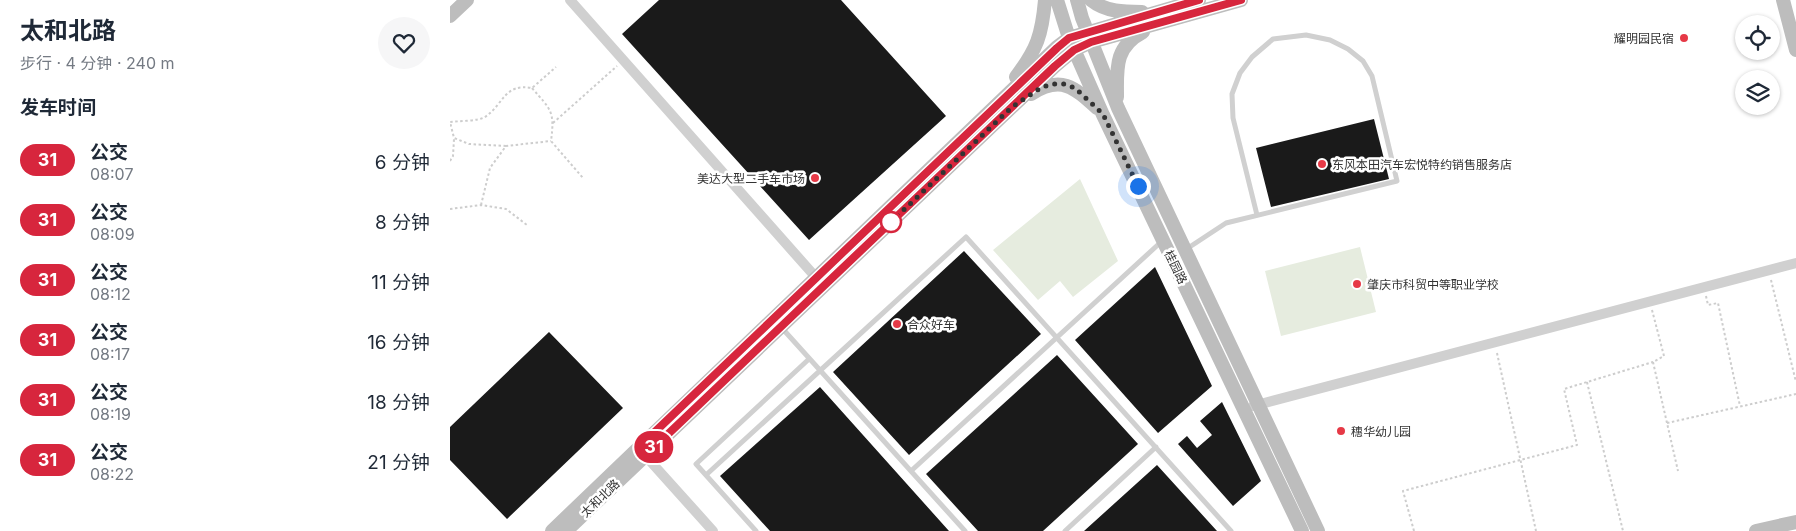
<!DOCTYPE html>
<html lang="zh">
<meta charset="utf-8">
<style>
body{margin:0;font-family:Inter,"Noto Sans SC",sans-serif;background:#f6f6f7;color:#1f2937;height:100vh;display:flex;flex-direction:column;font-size:19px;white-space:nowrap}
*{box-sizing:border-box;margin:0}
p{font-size:16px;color:#747a83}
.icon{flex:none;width:28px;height:28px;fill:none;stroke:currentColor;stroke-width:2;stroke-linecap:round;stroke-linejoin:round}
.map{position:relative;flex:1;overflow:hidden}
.panel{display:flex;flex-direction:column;background:#fff;width:450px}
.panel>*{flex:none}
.badge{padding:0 10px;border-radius:16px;font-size:18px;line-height:32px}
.tools{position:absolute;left:1285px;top:15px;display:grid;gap:10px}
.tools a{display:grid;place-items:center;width:45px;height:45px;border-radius:50%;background:#fff;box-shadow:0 1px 4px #0004;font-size:25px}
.you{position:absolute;width:25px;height:25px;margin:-12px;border:4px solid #fff;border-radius:50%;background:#1a73e8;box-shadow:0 0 0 8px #1a73e833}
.map>.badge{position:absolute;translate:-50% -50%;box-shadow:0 0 0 2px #fff}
h2{padding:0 20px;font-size:19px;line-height:45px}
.round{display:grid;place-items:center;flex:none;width:52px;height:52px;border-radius:26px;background:#f6f6f7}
.head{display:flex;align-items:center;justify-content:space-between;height:85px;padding:0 20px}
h1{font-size:24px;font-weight:700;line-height:38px}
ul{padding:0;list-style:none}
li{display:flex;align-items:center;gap:15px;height:60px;padding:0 20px}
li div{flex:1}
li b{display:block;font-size:19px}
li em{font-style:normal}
li .badge{min-width:55px;font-weight:700;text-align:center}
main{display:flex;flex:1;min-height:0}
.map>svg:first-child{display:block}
.green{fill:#e6ecdf}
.building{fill:#1a1a1a}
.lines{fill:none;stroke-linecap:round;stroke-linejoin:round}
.path{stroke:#cdcdcd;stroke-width:2;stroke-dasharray:2.5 2.5;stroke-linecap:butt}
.lane{stroke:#d0d0d0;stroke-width:5}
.street{stroke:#d0d0d0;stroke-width:10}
.secondary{stroke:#bdbdbd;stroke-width:14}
.line-casing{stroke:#fff;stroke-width:11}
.line{stroke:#d7263d;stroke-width:8}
.walk{stroke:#333;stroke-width:5;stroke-dasharray:0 9}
.poi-dot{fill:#e63946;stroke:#fff;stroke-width:2}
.stop-dot{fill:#fff;stroke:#d7263d;stroke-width:2.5}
.labels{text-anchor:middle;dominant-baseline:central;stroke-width:5;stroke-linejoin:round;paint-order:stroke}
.poi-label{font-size:12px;fill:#333;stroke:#fff;text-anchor:start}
.street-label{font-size:12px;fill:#333;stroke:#fff}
</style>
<main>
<section class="panel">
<div class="head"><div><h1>太和北路</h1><p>步行 · 4 分钟 · 240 m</p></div><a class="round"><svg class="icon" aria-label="heart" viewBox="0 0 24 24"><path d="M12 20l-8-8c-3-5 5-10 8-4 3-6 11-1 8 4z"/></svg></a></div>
<h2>发车时间</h2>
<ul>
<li><span class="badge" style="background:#d7263d;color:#fff">31</span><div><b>公交</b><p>08:07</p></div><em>6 分钟</em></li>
<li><span class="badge" style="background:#d7263d;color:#fff">31</span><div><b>公交</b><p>08:09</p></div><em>8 分钟</em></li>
<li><span class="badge" style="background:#d7263d;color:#fff">31</span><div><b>公交</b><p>08:12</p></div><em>11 分钟</em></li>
<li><span class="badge" style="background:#d7263d;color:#fff">31</span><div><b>公交</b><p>08:17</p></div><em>16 分钟</em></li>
<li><span class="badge" style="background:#d7263d;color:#fff">31</span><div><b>公交</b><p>08:19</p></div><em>18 分钟</em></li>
<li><span class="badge" style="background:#d7263d;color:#fff">31</span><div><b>公交</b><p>08:22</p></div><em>21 分钟</em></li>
</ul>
</section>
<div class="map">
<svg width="1346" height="531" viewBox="0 0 1346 531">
<rect width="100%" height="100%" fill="#fff"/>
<path class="green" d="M630 179 668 261 623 297 610 281 588 300 543 250Z
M910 247 926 312 831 336 815 271Z"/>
<path class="building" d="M209 0H391L496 116 359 240 172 34Z
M924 119 939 179 821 207 806 148Z
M514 251 591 334 459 455 383 372Z
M705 267 762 386 708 433 625 340Z
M99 332 173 408 57 519 0 460V427Z
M607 355 688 444 593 531H528L476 474Z
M370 387 499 531H320L270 476Z
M772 402 811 481 783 506 728 444 737 436 747 448 762 435 750 421Z
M707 465 767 531H634Z"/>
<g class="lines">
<path class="path" d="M82 88C101 110 105 111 101 141L133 178
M103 123 167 66
M56 146 19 144 4 138 0 122C8 121 29 121 35 117 54 104 54 83 82 88L106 67
M0 161 3 156 4 139
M31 205 40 168 56 146 101 141
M0 209 31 205 56 209 77 225
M1321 280 1346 382
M1256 296 1258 305 1268 303 1290 406
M1202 310 1214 356 1203 362 1228 471
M1047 353 1086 531
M1137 382 1173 531
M1217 423 1346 394
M964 531 953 491 1127 445 1114 389 1203 362"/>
<path class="lane" d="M735 250 776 223 947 181 922 76 913 61 898 49 880 40 856 35 823 39 802 57 790 73 782 94 783 118 807 215
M331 327 515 531
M461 471 711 242
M256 475 516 237 781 531
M306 531 246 464 359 359
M615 531 706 447"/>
<path class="street" d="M120 0 370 282
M803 406 1346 263
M192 452 263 531"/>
<path class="secondary" d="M607 0 619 38 653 115 852 531
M627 0 632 18 668 108 868 531
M641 0C656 12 674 12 692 12
M1333 0 1346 50
M0 16 17 0
M566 77C587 49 592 35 595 0
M581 94C611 75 624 87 647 108
M667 97C667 69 664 47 693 32
M102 531 607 47 619 38 749 0
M116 531 605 66 624 50 641 42 791 0
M1306 531 1346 522"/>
</g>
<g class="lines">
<defs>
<path id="line" d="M749 0 619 38 607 48 188 448 195 456 605 66 624 50 641 42 791 0"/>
</defs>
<use href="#line" class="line-casing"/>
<use href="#line" class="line"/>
<path class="walk" d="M441 222 562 107 592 87 605 84H614L625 88 653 114 688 186"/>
</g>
<g class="poi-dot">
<circle cx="1234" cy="38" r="5"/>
<circle cx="872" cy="164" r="5"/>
<circle cx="365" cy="178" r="5"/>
<circle cx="907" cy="284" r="5"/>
<circle cx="447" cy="324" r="5"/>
<circle cx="891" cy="431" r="5"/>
</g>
<circle class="stop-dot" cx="441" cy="222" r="10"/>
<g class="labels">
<g class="poi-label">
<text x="1224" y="38" text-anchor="end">耀明园民宿</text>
<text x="882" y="164">东风本田汽车宏悦特约销售服务店</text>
<text x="355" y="178" text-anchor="end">美达大型二手车市场</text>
<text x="917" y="284">肇庆市科贸中等职业学校</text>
<text x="457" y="324">合众好车</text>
<text x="901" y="431">穗华幼儿园</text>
</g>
<g class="street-label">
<text transform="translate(726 267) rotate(64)">桂园路</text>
<text transform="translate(150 498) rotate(-44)">太和北路</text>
</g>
</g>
</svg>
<div class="tools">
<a><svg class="icon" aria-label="locate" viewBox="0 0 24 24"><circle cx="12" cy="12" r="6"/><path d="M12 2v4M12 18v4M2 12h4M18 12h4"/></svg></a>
<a><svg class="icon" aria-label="layers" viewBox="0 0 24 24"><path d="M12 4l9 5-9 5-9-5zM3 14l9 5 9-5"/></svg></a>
</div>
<div class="you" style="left:688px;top:186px"></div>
<b class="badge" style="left:204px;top:447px;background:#d7263d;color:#fff">31</b>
</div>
</main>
